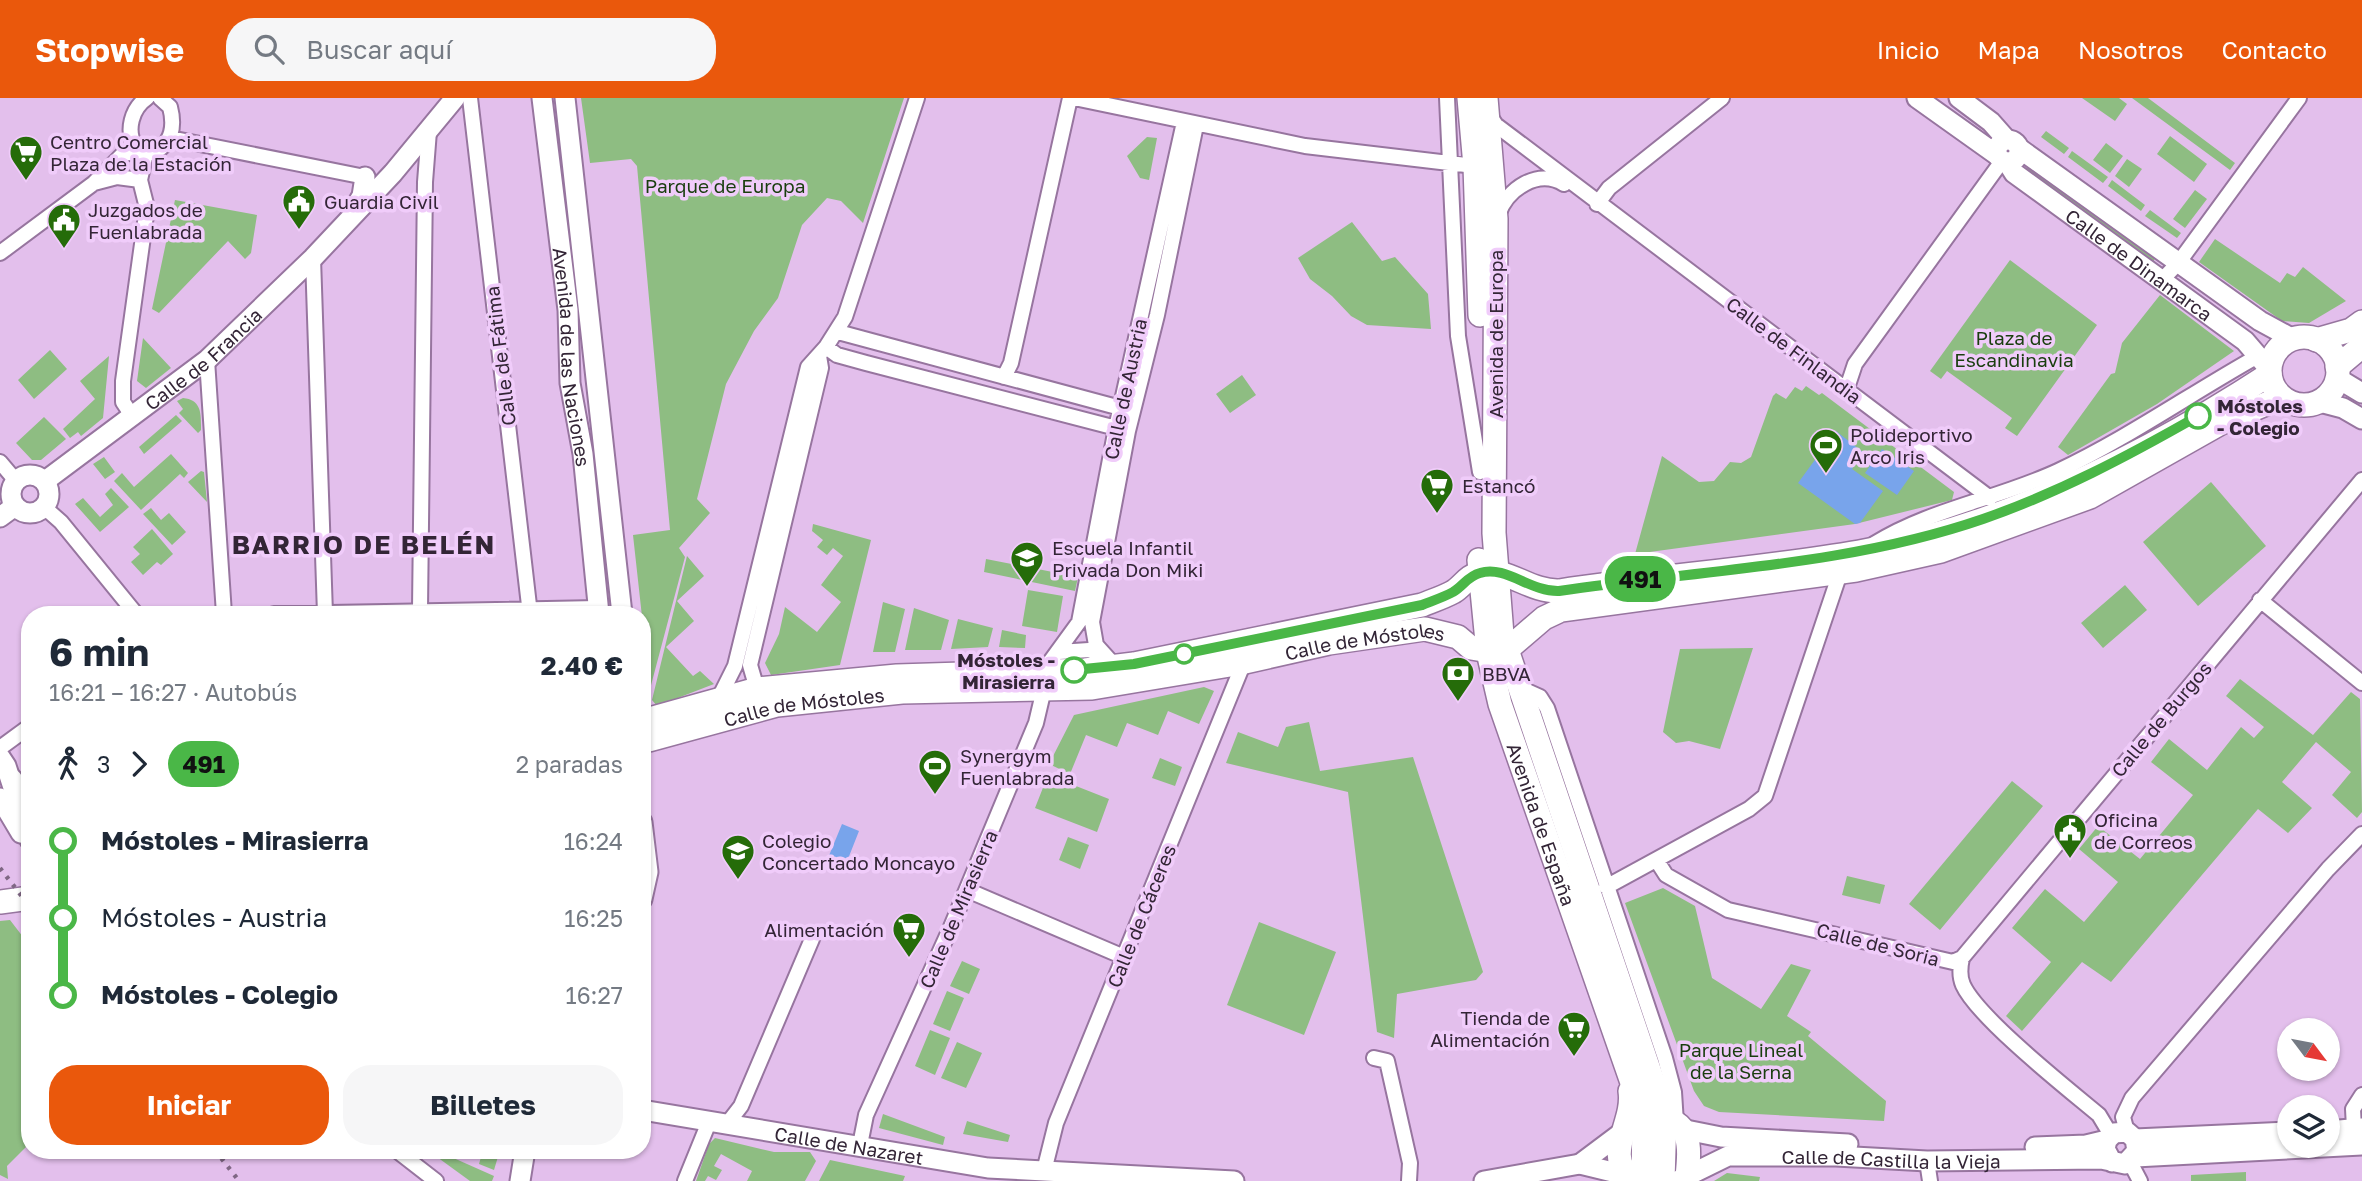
<!DOCTYPE html>
<html lang="es">
<meta charset="utf-8">
<style>
body{margin:0;font-family:"Golos Text",sans-serif;background:#f6f6f7;color:#1f2937;height:100vh;display:flex;flex-direction:column;font-size:26px;white-space:nowrap}
*{box-sizing:border-box;margin:0}
p{font-size:23px;color:#747a83}
.icon{flex:none;width:38px;height:38px;fill:none;stroke:currentColor;stroke-width:2;stroke-linecap:round;stroke-linejoin:round}
.map{position:relative;flex:1;overflow:hidden}
.side{position:absolute;left:21px;top:508px;width:630px;height:553px;display:flex;flex-direction:column;background:#fff;border-radius:28px;box-shadow:0 2px 5px #0004}
.side>*{flex:none}
.badge{padding:0 14px;border-radius:23px;font-size:24px;line-height:46px}
.needle{width:46px;rotate:122deg}
.controls{position:absolute;left:2277px;top:920px;display:grid;gap:14px}
.controls a{display:grid;place-items:center;width:63px;height:63px;border-radius:50%;background:#fff;box-shadow:0 2px 5px #0004;font-size:35px}
.map>.badge{position:absolute;translate:-50% -50%;box-shadow:0 0 0 4px #fff}
.legs{display:flex;align-items:center;gap:10px;height:77px;padding:0 28px;font-size:23px}
.legs p{margin-inline-start:auto}
.overview{display:flex;align-items:center;justify-content:space-between;height:119px;padding:0 28px}
h1{font-size:38px;font-weight:700;line-height:52px}
.cta{display:flex;gap:14px;margin-top:auto;padding:14px 28px}
.cta a{flex:1;height:80px;border-radius:28px;background:#ea580c;color:#fff;font-size:28px;font-weight:700;line-height:80px;text-align:center}
.cta a+a{background:#f6f6f7;color:#1f2937}
ul{padding:0 28px;list-style:none}
li{display:flex;align-items:center;gap:24px;height:77px;font-size:26px}
li i{display:grid;place-items:center;width:10px;height:100%;margin:0 9px;background:currentColor}
li i::after{content:'';width:18px;height:18px;margin:-9px;border:5px solid;border-radius:50%;background:#fff}
li p{margin-inline-start:auto}
li:first-child i{background:linear-gradient(#0000 50%,currentColor 0)}
li:last-child i{background:linear-gradient(currentColor 50%,#0000 0)}
header{display:flex;align-items:center;gap:42px;box-sizing:border-box;height:98px;padding:0 35px;background:#ea580c;color:#fff}
header strong{font-size:33px}
nav{display:flex;gap:38px;margin-inline-start:auto;font-size:24px}
.search{width:490px;height:63px;background:#f6f6f7;display:flex;align-items:center;gap:18px;box-sizing:border-box;padding:0 24px;border-radius:28px;color:#747a83;font-size:26px}
.map>svg:first-child{display:block}
.green{fill:#8ebd82}
.water{fill:#78a4eb}
.lines{fill:none;stroke-linecap:round;stroke-linejoin:round}
.street-casing{stroke:#97759f;stroke-width:18}
.secondary-casing{stroke:#97759f;stroke-width:23}
.primary-casing{stroke:#97759f;stroke-width:26}
.street{stroke:#fff;stroke-width:14}
.secondary{stroke:#fff;stroke-width:19}
.primary{stroke:#fff;stroke-width:23}
.rail{stroke:#7f6784;stroke-width:4.5;stroke-dasharray:3.5 7;stroke-linecap:butt}
.line-1-casing{stroke:#fff;stroke-width:16}
.line-1{stroke:#4ab747;stroke-width:10}
.stop-1-dot{fill:#fff;stroke:#4ab747;stroke-width:3.5}
.labels{text-anchor:middle;dominant-baseline:central;stroke-width:7;stroke-linejoin:round;paint-order:stroke}
.poi-label{font-size:19px;fill:#332536;stroke:#f0ccfa;text-anchor:start}
.park-label{font-size:19px;fill:#193e0e;stroke:#f0ccfa}
.street-label{font-size:19px;fill:#332536;stroke:#f0ccfa}
.stop-label{font-size:19px;font-weight:bold;fill:#332536;stroke:#f0ccfa;text-anchor:start}
.district-label{font-size:26px;font-weight:bold;letter-spacing:2px;fill:#332536;stroke:#f0ccfa}
</style>
<header>
<strong>Stopwise</strong>
<div class="search"><svg class="icon" aria-label="search" viewBox="0 0 24 24"><circle cx="10" cy="10" r="6"/><path d="M15 15l6 6"/></svg>Buscar aquí</div>
<nav><a>Inicio</a><a>Mapa</a><a>Nosotros</a><a>Contacto</a></nav>
</header>
<div class="map">
<svg width="2362" height="1083" viewBox="0 0 2362 1083">
<rect width="100%" height="100%" fill="#e3bfec"/>
<path class="green" d="M581 0H904L863 125 841 103 827 100 802 127 778 200 754 233 726 286 697 401 710 415 679 450 685 459 650 591 633 437 670 432 637 68 631 61 590 65Z
M2082 0H2119L2127 6 2115 23Z
M2132 0H2148L2235 65 2230 72Z
M2046 33 2069 50 2064 56 2041 39Z
M2170 38 2207 66 2194 84 2157 56Z
M1147 39 1157 40 1149 82 1140 80 1127 58Z
M2106 45 2123 58 2110 75 2093 62Z
M2072 53 2108 79 2103 85 2068 59Z
M2127 61 2142 71 2129 89 2115 78Z
M2030 65 2156 159 2151 167 2024 74Z
M2112 82 2145 107 2141 113 2108 88Z
M2195 92 2207 101 2185 130 2173 121Z
M175 102 257 117 251 155 245 161 228 143 159 215 152 211Z
M2150 112 2181 135 2177 140 2145 118Z
M1352 124 1382 163 1395 159 1428 196 1431 231 1367 227 1351 218 1332 198 1310 181 1298 160Z
M2215 141 2280 185 2287 175 2295 179 2303 169 2346 203 2309 225 2282 223 2199 164Z
M2010 162 2097 227 2017 338 2005 330 2012 320 1947 273 1941 281 1930 273Z
M2160 197 2234 253 2157 306 2068 357 2058 349 2111 276 2115 275 2122 245Z
M143 240 171 270 146 290 137 283Z
M50 252 67 271 34 301 18 282Z
M109 258 103 320 81 338 78 334 70 340 63 331 95 301 80 283Z
M1242 277 1256 297 1230 315 1216 296Z
M1806 288 1819 297 1822 295 1954 394 1952 402 1855 426 1635 456 1662 358 1699 384 1714 383 1730 364 1741 365 1751 359 1773 298 1776 295 1786 301 1795 289 1802 293Z
M183 300C202 302 201 316 201 332L198 335 179 315 183 311 177 303Z
M176 317 182 323 144 356 139 349Z
M44 319 66 341 41 362H32L16 345Z
M171 356 188 375 184 380 180 376 141 412 114 383 122 375 134 389Z
M104 359 115 374 105 381 93 366Z
M201 373 204 374 207 404 188 384Z
M2211 384 2266 448 2198 508 2143 444Z
M111 390 129 409 100 434 75 406 83 400 100 419 113 407 105 396Z
M151 410 161 422 169 415 186 434 172 447 143 416Z
M813 426 871 442 840 567 771 577 765 565 779 536 785 509 817 534 841 504 821 487 843 458 833 450 827 457 817 449 823 442 812 433Z
M152 431 173 456 161 467 157 464 143 477 131 464 140 456 133 449Z
M687 458 704 478 677 503 694 523 666 549 693 578 700 573 714 586 657 608 652 602Z
M986 461 1078 479 1075 493 984 474Z
M2125 487 2147 512 2103 550 2081 525Z
M1028 492 1063 498 1057 534 1022 528Z
M883 504 905 511 895 554H873Z
M914 510 949 522 941 552H905Z
M958 521 993 530 988 549 951 551Z
M1002 532 1026 537 1025 550 999 549Z
M1753 550 1720 651 1689 643 1676 645 1663 634 1680 551Z
M2240 581 2313 637 2351 594 2360 601 2362 714 2357 720 2332 697 2351 674 2316 644 2282 684 2312 710 2288 735 2258 711 2111 884 2082 864 2022 933 2006 918 2051 864 2012 830 2045 791 2084 824 2118 784 2079 751 2098 728 2140 761 2193 697 2151 664 2169 641 2207 672 2241 629 2254 640 2264 629 2226 598Z
M1204 589 1214 593 1199 626 1168 613 1158 637 1127 625 1117 649 1086 637 1070 676 1049 666 1074 617Z
M1309 624 1320 673 1413 659 1483 874 1476 882 1397 896 1394 940 1377 934 1348 694 1226 665 1238 634 1278 649 1286 629Z
M1160 660 1182 669 1175 688 1152 680Z
M1048 677 1109 701 1097 734 1035 710Z
M2012 683 2043 708 1940 832 1909 806Z
M1068 739 1089 747 1080 771 1059 762Z
M1847 778 1885 787 1880 806 1842 797Z
M1663 790 1695 808 1712 880 1761 911 1791 866 1811 872 1787 918 1811 934 1808 938 1886 1003 1884 1023 1719 1014 1704 1008 1694 993 1625 805Z
M10 822 30 848V1045L7 1068 8 1081 0 1077V823Z
M1259 824 1336 854 1304 937 1227 907Z
M962 863 980 871 969 896 950 888Z
M947 893 964 900 950 933 933 926Z
M930 932 950 940 935 977 915 968Z
M957 944 982 955 966 990 941 980Z
M883 1016 945 1039 943 1047 879 1030Z
M967 1023 1010 1037 1008 1044 963 1036Z
M715 1040 774 1054H810L816 1063 805 1083H747L752 1073 721 1056 714 1068 722 1072 716 1082 708 1078 705 1083H696L709 1046Z
M483 1052H500L494 1072 479 1066Z
M440 1054 494 1078 492 1083H470L437 1059Z
M830 1062 905 1078 903 1083H819Z
M2246 1074V1083H2191V1077Z
M1727 1075 1760 1079 1759 1083H1714Z"/>
<path class="water" d="M1836 333 1864 355 1852 371 1883 393 1860 425 1855 426 1798 385Z
M1882 351 1914 373 1897 397 1865 375Z
M842 726 859 733 846 766 828 760Z"/>
<g class="lines">
<defs>
<path id="street" d="M147 0C132 10 125 33 136 49L152 55C172 47 175 28 170 9L160 0
M470 0 530 516
M1074 0 1305 48 1483 69
M1447 0 1458 238 1480 374
M1489 17 1496 27 1990 400
M170 40 365 79
M94 85 117 79 140 82
M1597 106 1609 90 1722 0
M1498 117C1507 91 1538 70 1564 86
M0 155 94 85 123 56 141 53
M313 160 325 516
M2162 182 2179 164 2299 0
M838 234 1128 312
M826 249 837 257 866 265 1124 332
M207 262 224 516
M1004 279 1011 265 1070 0
M1847 290 1855 266 2002 63
M131 316 123 304V283L147 110 140 82 146 55
M0 364 16 383
M44 409 61 424 136 516
M1874 446C1930 411 1998 401 2058 373 2128 340 2190 296 2258 258
M2260 502 2362 585
M420 511 425 84 429 33
M274 516 598 510
M1059 554 1089 552 1104 558
M1115 568 1096 547 1092 524 1128 333 1157 217 1196 27
M1520 590 1540 599 1547 610 1665 960 1674 994 1676 1025
M757 591 750 567 821 270 819 258
M718 602 735 568 808 269 826 249 845 219 917 0
M0 650 30 628
M14 679 30 701
M1657 763 1666 777 1728 812 1940 861 1953 864 1962 860
M1606 789 1749 711 1765 698 1840 475
M967 792 1124 859
M1374 960 1387 963 1410 1065 1409 1083
M727 1026 741 1008 812 841
M2354 1030 2353 1011 2362 997
M2127 1034 2123 1019 2132 1000 2328 771 2362 736
M2111 1037 2099 1017C2068 991 1978 920 1963 887 1959 878 1960 869 1962 860L2362 382
M860 1047 866 1017 951 829 1036 625 1044 591V572L1079 524 1116 330 1184 24
M396 1052 436 1083
M1927 1063 1930 1083
M2130 1064 2140 1083
M1044 1073 1056 1025 1244 564
M685 1083 709 1024"/>
<g id="secondary">
<path id="s1" d="M542 0 568 212 570 285 583 356 599 516"/>
<path d="M565 0 622 516"/>
<path d="M1917 0 1997 57"/>
<path d="M1959 0 1991 24 2006 41"/>
<circle cx="2008" cy="53" r="11"/>
<path d="M2020 51 2260 223 2293 241"/>
<path id="s2" d="M2007 64 2014 75 2245 243 2270 272"/>
<path d="M356 108 362 98 365 79"/>
<path d="M2337 280 2362 295"/>
<path d="M2320 304 2343 310 2362 321"/>
<circle cx="30" cy="396" r="19"/>
<path id="s3" d="M45 383 207 262 313 160 393 75 455 0"/>
<path d="M0 419 15 408"/>
<path d="M0 659 6 668 30 742"/>
<path d="M0 700 21 735"/>
<path d="M642 724 648 774 642 801"/>
<path id="s4" d="M642 1012 988 1070 1234 1083"/>
<path d="M1681 1031 1721 1039 1848 1046"/>
<path d="M2328 1033 2362 1030"/>
<path d="M2135 1041 2289 1034"/>
<path d="M2035 1049 2086 1047 2107 1042"/>
<path d="M2135 1059 2362 1047"/>
<path d="M1580 1066 1624 1033"/>
<path d="M520 1083 525 1052"/>
<path d="M1484 1083 1580 1066 1625 1077"/>
<path id="s5" d="M1677 1083 1728 1058H1836L1927 1063 2101 1061 2125 1066 2137 1053 2135 1041 2127 1034 2114 1035 2107 1042 2105 1051 2112 1064"/>
</g>
<g id="primary">
<path d="M1469 0 1475 68 1480 217"/>
<path d="M1486 0 1496 121 1494 435 1502 537 1665 1019 1663 1083"/>
<circle cx="2304" cy="273" r="34"/>
<path d="M2316 242 2351 232 2362 224"/>
<path d="M2337 269 2362 248"/>
<path id="s6" d="M1479 462 1488 554 1500 606 1644 1019 1643 1083"/>
<path d="M642 623 757 591 897 578 1085 572 1134 566 1422 507C1432 503 1444 499 1453 494 1463 488 1467 478 1480 475 1506 468 1529 494 1559 493 1659 478 1760 471 1859 454 2006 428 2146 357 2270 276"/>
<path id="s7" d="M649 642 777 607 902 594 1092 590 1236 566 1329 545 1425 531 1458 539 1471 550 1495 554 1509 550 1544 520 1561 512 1856 472 1941 453 2090 399 2221 325 2273 303H2287"/>
<path d="M0 804 30 800"/>
<path d="M1630 993C1635 1026 1602 1055 1632 1083"/>
<path d="M1653 1018C1693 1022 1690 1048 1687 1079"/>
</g>
</defs>
<use href="#street" class="street-casing"/>
<use href="#secondary" class="secondary-casing"/>
<use href="#primary" class="primary-casing"/>
<use href="#street" class="street"/>
<use href="#secondary" class="secondary"/>
<use href="#primary" class="primary"/>
<path class="rail" d="M0 770 30 809
M215 1052 239 1083"/>
</g>
<g class="lines">
<defs>
<path id="line-1" d="M1074 572 1134 566 1422 507C1432 503 1444 499 1453 494 1463 488 1468 478 1480 475 1506 467 1530 494 1559 493 1700 472 1847 468 1983 421 2058 395 2128 358 2198 318"/>
</defs>
<use href="#line-1" class="line-1-casing"/>
<use href="#line-1" class="line-1"/>
</g>
<defs>
<symbol id="supermarket-pin" viewBox="-11 -11 22 30"><path d="M0 17L-7.5 6A9.5 9.5 0 1 1 7.5 6Z" fill="#256c09" stroke="#f0ccfa"/><path d="M-6-5.5h2.5l.6 2H6L4.5 2H-2.5L-4.4-4H-6ZM-1.5 3.2a1.3 1.3 0 1 0 .1 0ZM3 3.2a1.3 1.3 0 1 0 .1 0Z" fill="#fff"/></symbol>
<symbol id="civic-pin" viewBox="-11 -11 22 30"><path d="M0 17L-7.5 6A9.5 9.5 0 1 1 7.5 6Z" fill="#256c09" stroke="#f0ccfa"/><path d="M-.6-6.5H3V-4.5H.6V-3L4-1V1h2V6H-6V1h2V-1L-.6-3ZM-1.2 2.5V6h2.4V2.5Z" fill="#fff"/></symbol>
<symbol id="stadium-pin" viewBox="-11 -11 22 30"><path d="M0 17L-7.5 6A9.5 9.5 0 1 1 7.5 6Z" fill="#256c09" stroke="#f0ccfa"/><path d="M0-5a6.5 5 0 1 0 0 10a6.5 5 0 1 0 0-10ZM-3.5-1.8h7v3.6h-7Z" fill="#fff"/></symbol>
<symbol id="school-pin" viewBox="-11 -11 22 30"><path d="M0 17L-7.5 6A9.5 9.5 0 1 1 7.5 6Z" fill="#256c09" stroke="#f0ccfa"/><path d="M0-5L7-2L0 1L-7-2ZM-4 1L0 2.5L4 1V4Q0 6-4 4Z" fill="#fff"/></symbol>
<symbol id="bank-pin" viewBox="-11 -11 22 30"><path d="M0 17L-7.5 6A9.5 9.5 0 1 1 7.5 6Z" fill="#256c09" stroke="#f0ccfa"/><path d="M-6-4H6V4H-6ZM0-2.3a2.3 2.3 0 1 0 0 4.6a2.3 2.3 0 1 0 0-4.6Z" fill="#fff"/></symbol>
</defs>
<g fill-rule="evenodd">
<use href="#supermarket-pin" x="7" y="35" width="38" height="52"/>
<use href="#civic-pin" x="280" y="84" width="38" height="52"/>
<use href="#civic-pin" x="45" y="103" width="38" height="52"/>
<use href="#stadium-pin" x="1807" y="328" width="38" height="52"/>
<use href="#supermarket-pin" x="1418" y="368" width="38" height="52"/>
<use href="#school-pin" x="1008" y="441" width="38" height="52"/>
<use href="#bank-pin" x="1439" y="556" width="38" height="52"/>
<use href="#stadium-pin" x="916" y="649" width="38" height="52"/>
<use href="#civic-pin" x="2051" y="713" width="38" height="52"/>
<use href="#school-pin" x="719" y="734" width="38" height="52"/>
<use href="#supermarket-pin" x="890" y="812" width="38" height="52"/>
<use href="#supermarket-pin" x="1555" y="911" width="38" height="52"/>
</g>
<g class="stop-1-dot">
<circle cx="2198" cy="318" r="12"/>
<circle cx="1184" cy="556" r="9"/>
<circle cx="1074" cy="572" r="12"/>
</g>
<g class="labels">
<g class="poi-label">
<text x="50" y="43">Centro Comercial<tspan x="50" dy="22">Plaza de la Estación</tspan></text>
<text x="324" y="103">Guardia Civil</text>
<text x="88" y="111">Juzgados de<tspan x="88" dy="22">Fuenlabrada</tspan></text>
<text x="1850" y="336">Polideportivo<tspan x="1850" dy="22">Arco Iris</tspan></text>
<text x="1462" y="387">Estancó</text>
<text x="1052" y="449">Escuela Infantil<tspan x="1052" dy="22">Privada Don Miki</tspan></text>
<text x="1482" y="575">BBVA</text>
<text x="960" y="657">Synergym<tspan x="960" dy="22">Fuenlabrada</tspan></text>
<text x="2094" y="721">Oficina<tspan x="2094" dy="22">de Correos</tspan></text>
<text x="762" y="742">Colegio<tspan x="762" dy="22">Concertado Moncayo</tspan></text>
<text x="884" y="831" text-anchor="end">Alimentación</text>
<text x="1550" y="919" text-anchor="end">Tienda de<tspan x="1550" dy="22">Alimentación</tspan></text>
</g>
<g class="park-label">
<text x="725" y="87">Parque de Europa</text>
<text x="2014" y="239">Plaza de<tspan x="2014" dy="22">Escandinavia</tspan></text>
<text x="1741" y="951">Parque Lineal<tspan x="1741" dy="22">de la Serna</tspan></text>
</g>
<g class="street-label">
<text stroke="none"><textPath href="#s2" startOffset="168">Calle de Dinamarca</textPath></text>
<text transform="translate(1495 236) rotate(-90)">Avenida de Europa</text>
<text transform="translate(1794 252) rotate(37)">Calle de Finlandia</text>
<text transform="translate(500 258) rotate(-97)">Calle de Fátima</text>
<text stroke="none"><textPath href="#s1" startOffset="261">Avenida de las Naciones</textPath></text>
<text stroke="none"><textPath href="#s3" startOffset="200">Calle de Francia</textPath></text>
<text transform="translate(1125 291) rotate(-78)">Calle de Austria</text>
<text stroke="none"><textPath href="#s7" startOffset="726">Calle de Móstoles</textPath></text>
<text stroke="none"><textPath href="#s7" startOffset="159">Calle de Móstoles</textPath></text>
<text transform="translate(2161 621) rotate(-50)">Calle de Burgos</text>
<text stroke="none"><textPath href="#s6" startOffset="273">Avenida de España</textPath></text>
<text transform="translate(958 811) rotate(-67)">Calle de Mirasierra</text>
<text transform="translate(1141 818) rotate(-68)">Calle de Cáceres</text>
<text transform="translate(1878 846) rotate(14)">Calle de Soria</text>
<text stroke="none"><textPath href="#s4" startOffset="210">Calle de Nazaret</textPath></text>
<text stroke="none"><textPath href="#s5" startOffset="220">Calle de Castilla la Vieja</textPath></text>
</g>
<g class="stop-label">
<text x="2217" y="307">Móstoles<tspan x="2217" dy="22">- Colegio</tspan></text>
<text x="1055" y="561" text-anchor="end">Móstoles -<tspan x="1055" dy="22">Mirasierra</tspan></text>
</g>
<g class="district-label">
<text x="364" y="446">BARRIO DE BELÉN</text>
</g>
</g>
</svg>
<div class="controls">
<a><svg class="needle" viewBox="-14 -14 28 28"><path d="M0-13l5 13h-10z" fill="#e53935"/><path d="M0 13l5-13h-10z" fill="#747a83"/></svg></a>
<a><svg class="icon" aria-label="layers" viewBox="0 0 24 24"><path d="M12 4l9 5-9 5-9-5zM3 14l9 5 9-5"/></svg></a>
</div>
<b class="badge" style="left:1640px;top:481px;background:#4ab747;color:#111">491</b>
<section class="side">
<div class="overview"><div><h1>6 min</h1><p>16:21 – 16:27 · Autobús</p></div><b>2.40 €</b></div>
<div class="legs"><svg class="icon" aria-label="walk" viewBox="0 0 24 24"><circle cx="13" cy="4" r="2"/><path d="M13 8l-2 6 4 7M11 14l-3 7M7 12l3-4h3l4 4"/></svg>3<svg class="icon" aria-label="forward" viewBox="0 0 24 24"><path d="M9 5l7 7-7 7"/></svg><b class="badge" style="background:#4ab747;color:#111">491</b><p>2 paradas</p></div>
<ul>
<li><i style="color:#4ab747"></i><b>Móstoles - Mirasierra</b><p>16:24</p></li>
<li><i style="color:#4ab747"></i><span>Móstoles - Austria</span><p>16:25</p></li>
<li><i style="color:#4ab747"></i><b>Móstoles - Colegio</b><p>16:27</p></li>
</ul>
<div class="cta"><a>Iniciar</a><a>Billetes</a></div>
</section>
</div>
